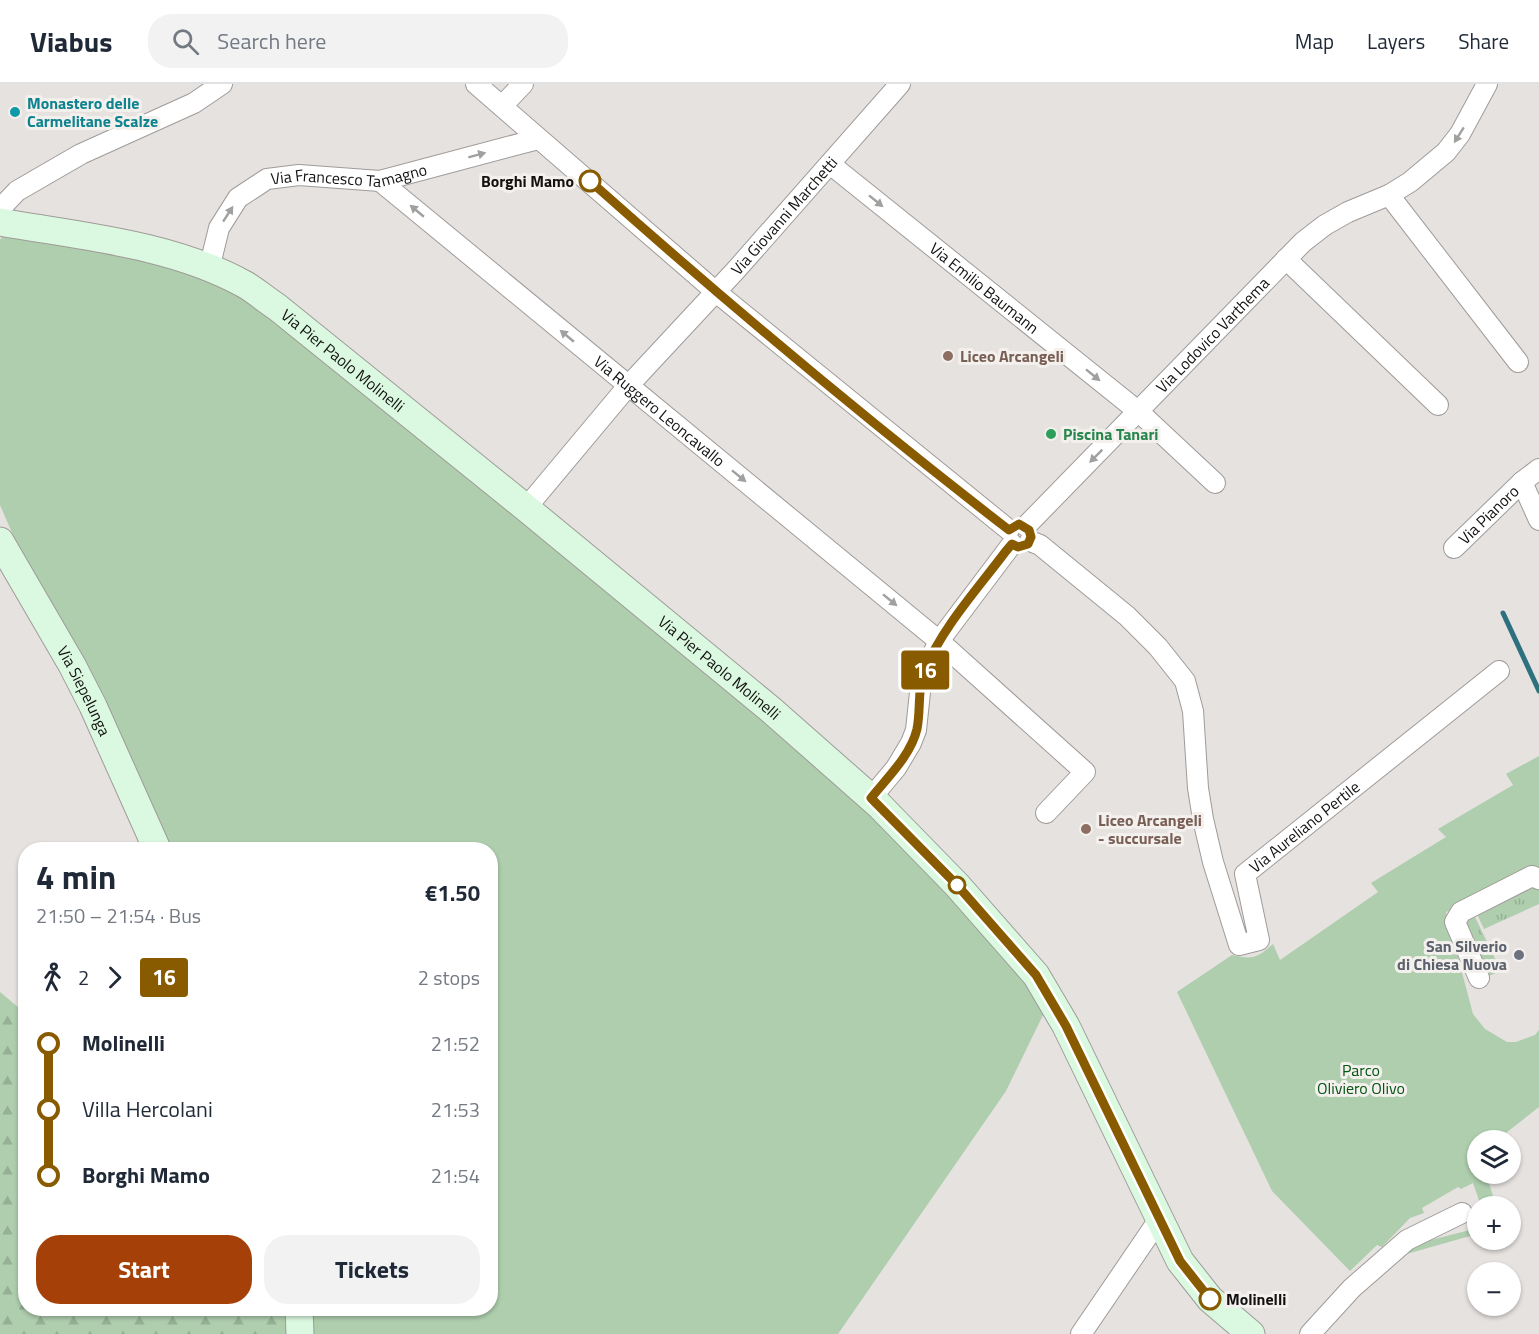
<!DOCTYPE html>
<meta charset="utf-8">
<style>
body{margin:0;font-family:"Titillium Web",sans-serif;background:#f2f2f3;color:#1f2937;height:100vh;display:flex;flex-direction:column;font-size:22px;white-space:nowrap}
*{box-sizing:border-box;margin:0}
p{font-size:20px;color:#747a83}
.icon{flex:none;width:33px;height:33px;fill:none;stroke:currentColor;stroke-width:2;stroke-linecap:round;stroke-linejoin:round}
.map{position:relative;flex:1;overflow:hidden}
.sheet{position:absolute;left:18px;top:758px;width:480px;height:474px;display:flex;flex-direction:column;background:#fff;border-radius:24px;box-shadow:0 2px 4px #0004}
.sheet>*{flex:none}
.badge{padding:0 12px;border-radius:4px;font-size:21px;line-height:39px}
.buttons{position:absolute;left:1467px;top:1046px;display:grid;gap:12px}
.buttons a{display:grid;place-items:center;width:54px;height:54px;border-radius:50%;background:#fff;box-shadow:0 2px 4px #0004;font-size:30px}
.map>.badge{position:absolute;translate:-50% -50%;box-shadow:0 0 0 3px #fff}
.legs{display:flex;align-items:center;gap:9px;height:66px;padding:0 18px;font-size:20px}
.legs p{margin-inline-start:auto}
.summary{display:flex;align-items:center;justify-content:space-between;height:102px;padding:0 18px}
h1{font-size:33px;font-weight:700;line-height:45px}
.action{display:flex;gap:12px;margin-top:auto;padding:12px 18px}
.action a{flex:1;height:69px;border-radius:24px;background:#a54108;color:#fff;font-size:24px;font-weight:700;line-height:69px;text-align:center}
.action a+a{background:#f2f2f3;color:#1f2937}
ul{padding:0 18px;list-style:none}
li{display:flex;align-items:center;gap:21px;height:66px;font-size:22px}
li i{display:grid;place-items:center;width:9px;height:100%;margin:0 8px;background:currentColor}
li i::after{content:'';width:15px;height:15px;margin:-8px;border:4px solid;border-radius:50%;background:#fff}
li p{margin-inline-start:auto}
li:first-child i{background:linear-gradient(#0000 50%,currentColor 0)}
li:last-child i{background:linear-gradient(currentColor 50%,#0000 0)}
header{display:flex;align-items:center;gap:36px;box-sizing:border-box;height:84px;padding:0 30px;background:#fff;border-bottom:2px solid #e0e1e3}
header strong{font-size:28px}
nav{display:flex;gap:33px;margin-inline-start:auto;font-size:21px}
.search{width:420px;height:54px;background:#f2f2f3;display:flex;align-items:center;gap:15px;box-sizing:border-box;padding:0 21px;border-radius:24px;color:#747a83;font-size:22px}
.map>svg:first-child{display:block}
.grass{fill:url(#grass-tufts)}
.forest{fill:url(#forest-firs)}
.park{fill:#aecead}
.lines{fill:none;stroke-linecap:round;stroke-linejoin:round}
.stream{stroke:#2d707e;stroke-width:5}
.street-casing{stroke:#9f9b99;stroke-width:22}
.secondary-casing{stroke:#9f9b99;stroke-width:29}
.street{stroke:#fff;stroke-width:20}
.secondary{stroke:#dbf9e0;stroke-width:27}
.oneway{fill:#a0a09f}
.line-1-casing{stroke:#fff;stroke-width:14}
.line-1{stroke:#885b00;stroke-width:9}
.culture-dot{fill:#0f9aa8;stroke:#f3f0ed;stroke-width:2}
.stop-1-dot{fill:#fff;stroke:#885b00;stroke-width:3}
.education-dot{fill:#8d6e63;stroke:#f3f0ed;stroke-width:2}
.leisure-dot{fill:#2e9e5b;stroke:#f3f0ed;stroke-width:2}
.worship-dot{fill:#6b7280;stroke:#f3f0ed;stroke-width:2}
.labels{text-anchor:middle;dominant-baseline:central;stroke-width:6;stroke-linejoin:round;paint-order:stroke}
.culture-label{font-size:16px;font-weight:bold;fill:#0d838f;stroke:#f3f0ed;text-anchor:start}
.street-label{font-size:16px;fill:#121110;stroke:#f3f0ed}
.stop-label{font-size:16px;font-weight:bold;fill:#121110;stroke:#f3f0ed;text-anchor:end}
.education-label{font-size:16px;font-weight:bold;fill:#785e54;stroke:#f3f0ed;text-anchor:start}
.leisure-label{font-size:16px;font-weight:bold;fill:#27864d;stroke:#f3f0ed;text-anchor:start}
.worship-label{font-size:16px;font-weight:bold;fill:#5b616d;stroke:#f3f0ed;text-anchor:end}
.park-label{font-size:16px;fill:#025512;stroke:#f3f0ed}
</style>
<header>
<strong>Viabus</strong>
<div class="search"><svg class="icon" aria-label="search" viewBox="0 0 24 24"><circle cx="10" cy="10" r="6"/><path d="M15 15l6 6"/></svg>Search here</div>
<nav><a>Map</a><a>Layers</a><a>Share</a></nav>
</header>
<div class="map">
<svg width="1539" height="1250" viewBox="0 0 1539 1250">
<defs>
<pattern id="grass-tufts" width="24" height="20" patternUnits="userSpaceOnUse" patternTransform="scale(1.5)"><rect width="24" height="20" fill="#aecead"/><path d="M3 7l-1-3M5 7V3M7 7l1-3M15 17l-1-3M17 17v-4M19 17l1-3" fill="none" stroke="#95b094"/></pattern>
<pattern id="forest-firs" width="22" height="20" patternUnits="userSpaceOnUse" patternTransform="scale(1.5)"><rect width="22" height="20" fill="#aecead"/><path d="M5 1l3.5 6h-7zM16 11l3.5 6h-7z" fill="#95b094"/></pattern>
</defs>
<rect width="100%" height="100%" fill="#e6e2e0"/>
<path class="grass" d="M1535 797 1539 801V820L1484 845 1475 826Z
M1474 831 1501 887 1486 893 1460 837Z"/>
<path class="forest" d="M0 908 25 929 26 1224H290L291 1250H0Z"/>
<path class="park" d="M4 149 181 183 245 211 857 708 1023 893 1044 929 1006 1007 838 1250H312L311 1224H490V765H168L20 467 0 421V156Z
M1539 672V785L1446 828 1473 930 1485 945 1507 958H1516L1535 951 1539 946V1023L1497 1056H1478V1089H1486L1496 1122H1481L1473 1099 1461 1105 1458 1103 1422 1124 1424 1129 1410 1134 1382 1163 1377 1161 1350 1187 1272 1107 1177 908 1232 871C1253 876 1257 874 1273 860L1280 876 1378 808 1371 799 1446 753 1438 745 1513 701 1506 690Z
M1477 1128V1150L1396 1173 1407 1162 1474 1145 1469 1131Z"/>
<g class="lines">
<path class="stream" d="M1503 529 1539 607"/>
<defs>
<g id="street">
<path d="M476 0 716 208 1009 446"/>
<path d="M502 22 523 0"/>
<path id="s1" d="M830 80 1139 328 1215 399"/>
<path id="s2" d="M380 97 939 557 1085 688 1046 729"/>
<path d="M1389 111 1518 278"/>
<path d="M0 125 17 107 81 70 194 19 222 0"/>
<path d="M1286 175 1438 321"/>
<path id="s3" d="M209 185 219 144 238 114 267 95 299 91 380 97 538 55"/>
<path d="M1522 398 1539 436"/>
<path id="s4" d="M526 424 628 302 736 186 900 0"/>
<path id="s5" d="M1026 442 1303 158 1325 141 1348 128 1389 111 1410 98 1446 68 1460 50 1487 0"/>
<path id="s6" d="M1030 457 1040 461 1127 532 1158 563 1185 597 1193 627 1198 704 1203 735 1213 778 1239 861 1259 856 1245 790 1499 587"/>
<path id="s7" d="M1454 464 1522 398 1539 385"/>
<path d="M871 714 896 684 911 659 916 646 921 599 925 586 939 557 1012 460"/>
<path d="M1479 894 1455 838 1461 828 1532 792 1539 795"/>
<path d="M1081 1250 1160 1134"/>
<path d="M1310 1250 1352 1204 1407 1156 1462 1129"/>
</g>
<g id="secondary">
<path id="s8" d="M0 138C79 152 172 160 244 200 255 206 266 216 277 223L526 424 770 625 879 721 957 801 1036 891 1066 942 1180 1177 1210 1215 1251 1250"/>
<path id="s9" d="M0 457 72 581 93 622 157 765"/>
<path d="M299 1224 300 1250"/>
</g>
</defs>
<use href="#street" class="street-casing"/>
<use href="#secondary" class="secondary-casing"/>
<use href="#street" class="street"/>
<use href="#secondary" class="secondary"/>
</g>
<defs><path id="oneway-solid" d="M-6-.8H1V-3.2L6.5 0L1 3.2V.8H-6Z" transform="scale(1.5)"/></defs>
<g class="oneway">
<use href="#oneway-solid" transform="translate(1459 51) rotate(122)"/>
<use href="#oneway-solid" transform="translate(477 71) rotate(-15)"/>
<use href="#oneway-solid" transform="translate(876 117) rotate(39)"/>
<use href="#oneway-solid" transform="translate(417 127) rotate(-140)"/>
<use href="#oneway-solid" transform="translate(228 130) rotate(-57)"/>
<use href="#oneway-solid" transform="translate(567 252) rotate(-140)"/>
<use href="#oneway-solid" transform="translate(1093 291) rotate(39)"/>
<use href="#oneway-solid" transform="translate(1096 372) rotate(135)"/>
<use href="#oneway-solid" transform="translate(739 392) rotate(39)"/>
<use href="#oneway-solid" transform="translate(890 516) rotate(39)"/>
</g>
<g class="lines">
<defs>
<path id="line-1" d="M590 97C726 218 865 335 1009 446L1019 440 1029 446 1031 453 1028 460 1018 463 1012 460 1006 467C979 503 941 545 925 586 917 605 921 625 917 645 911 671 887 694 871 714L957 801 1036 891 1066 942 1180 1177 1210 1215"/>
</defs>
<use href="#line-1" class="line-1-casing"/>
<use href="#line-1" class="line-1"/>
</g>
<circle class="culture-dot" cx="15" cy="28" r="6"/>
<g class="stop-1-dot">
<circle cx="590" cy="97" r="10"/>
<circle cx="957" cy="801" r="8"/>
<circle cx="1210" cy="1215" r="10"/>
</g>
<g class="education-dot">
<circle cx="948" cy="272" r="6"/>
<circle cx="1086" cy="745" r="6"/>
</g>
<circle class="leisure-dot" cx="1051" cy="350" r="6"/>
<circle class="worship-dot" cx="1519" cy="871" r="6"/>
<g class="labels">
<g class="culture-label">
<text x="27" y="19">Monastero delle<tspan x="27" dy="18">Carmelitane Scalze</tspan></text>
</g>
<g class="street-label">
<text stroke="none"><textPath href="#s3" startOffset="195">Via Francesco Tamagno</textPath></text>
<text stroke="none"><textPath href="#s4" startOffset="390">Via Giovanni Marchetti</textPath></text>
<text stroke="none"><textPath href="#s1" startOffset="198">Via Emilio Baumann</textPath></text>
<text stroke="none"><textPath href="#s5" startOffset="267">Via Lodovico Varthema</textPath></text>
<text stroke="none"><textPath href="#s8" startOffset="378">Via Pier Paolo Molinelli</textPath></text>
<text stroke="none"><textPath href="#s2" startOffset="362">Via Ruggero Leoncavallo</textPath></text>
<text stroke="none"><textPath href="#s7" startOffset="48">Via Pianoro</textPath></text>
<text stroke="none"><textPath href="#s8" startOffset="864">Via Pier Paolo Molinelli</textPath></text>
<text stroke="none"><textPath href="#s9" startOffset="172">Via Siepelunga</textPath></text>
<text stroke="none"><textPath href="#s6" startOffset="645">Via Aureliano Pertile</textPath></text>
</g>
<g class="stop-label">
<text x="574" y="97">Borghi Mamo</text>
<text x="1226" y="1215" text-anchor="start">Molinelli</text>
</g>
<g class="education-label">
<text x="960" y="272">Liceo Arcangeli</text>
<text x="1098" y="736">Liceo Arcangeli<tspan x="1098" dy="18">- succursale</tspan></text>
</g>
<g class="leisure-label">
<text x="1063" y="350">Piscina Tanari</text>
</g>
<g class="worship-label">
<text x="1507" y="862">San Silverio<tspan x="1507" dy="18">di Chiesa Nuova</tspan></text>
</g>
<g class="park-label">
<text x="1361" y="986">Parco<tspan x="1361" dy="18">Oliviero Olivo</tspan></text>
</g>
</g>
</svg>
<div class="buttons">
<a><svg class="icon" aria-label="layers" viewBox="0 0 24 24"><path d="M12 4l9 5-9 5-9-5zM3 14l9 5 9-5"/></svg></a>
<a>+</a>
<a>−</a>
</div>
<b class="badge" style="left:925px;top:586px;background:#885b00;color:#fff">16</b>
<section class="sheet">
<div class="summary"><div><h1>4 min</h1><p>21:50 – 21:54 · Bus</p></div><b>€1.50</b></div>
<div class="legs"><svg class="icon" aria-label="walk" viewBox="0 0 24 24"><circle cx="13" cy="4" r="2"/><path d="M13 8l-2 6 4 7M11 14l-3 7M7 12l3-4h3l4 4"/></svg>2<svg class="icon" aria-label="forward" viewBox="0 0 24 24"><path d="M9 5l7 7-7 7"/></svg><b class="badge" style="background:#885b00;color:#fff">16</b><p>2 stops</p></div>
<ul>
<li><i style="color:#885b00"></i><b>Molinelli</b><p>21:52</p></li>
<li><i style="color:#885b00"></i><span>Villa Hercolani</span><p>21:53</p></li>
<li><i style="color:#885b00"></i><b>Borghi Mamo</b><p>21:54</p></li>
</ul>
<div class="action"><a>Start</a><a>Tickets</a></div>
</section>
</div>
